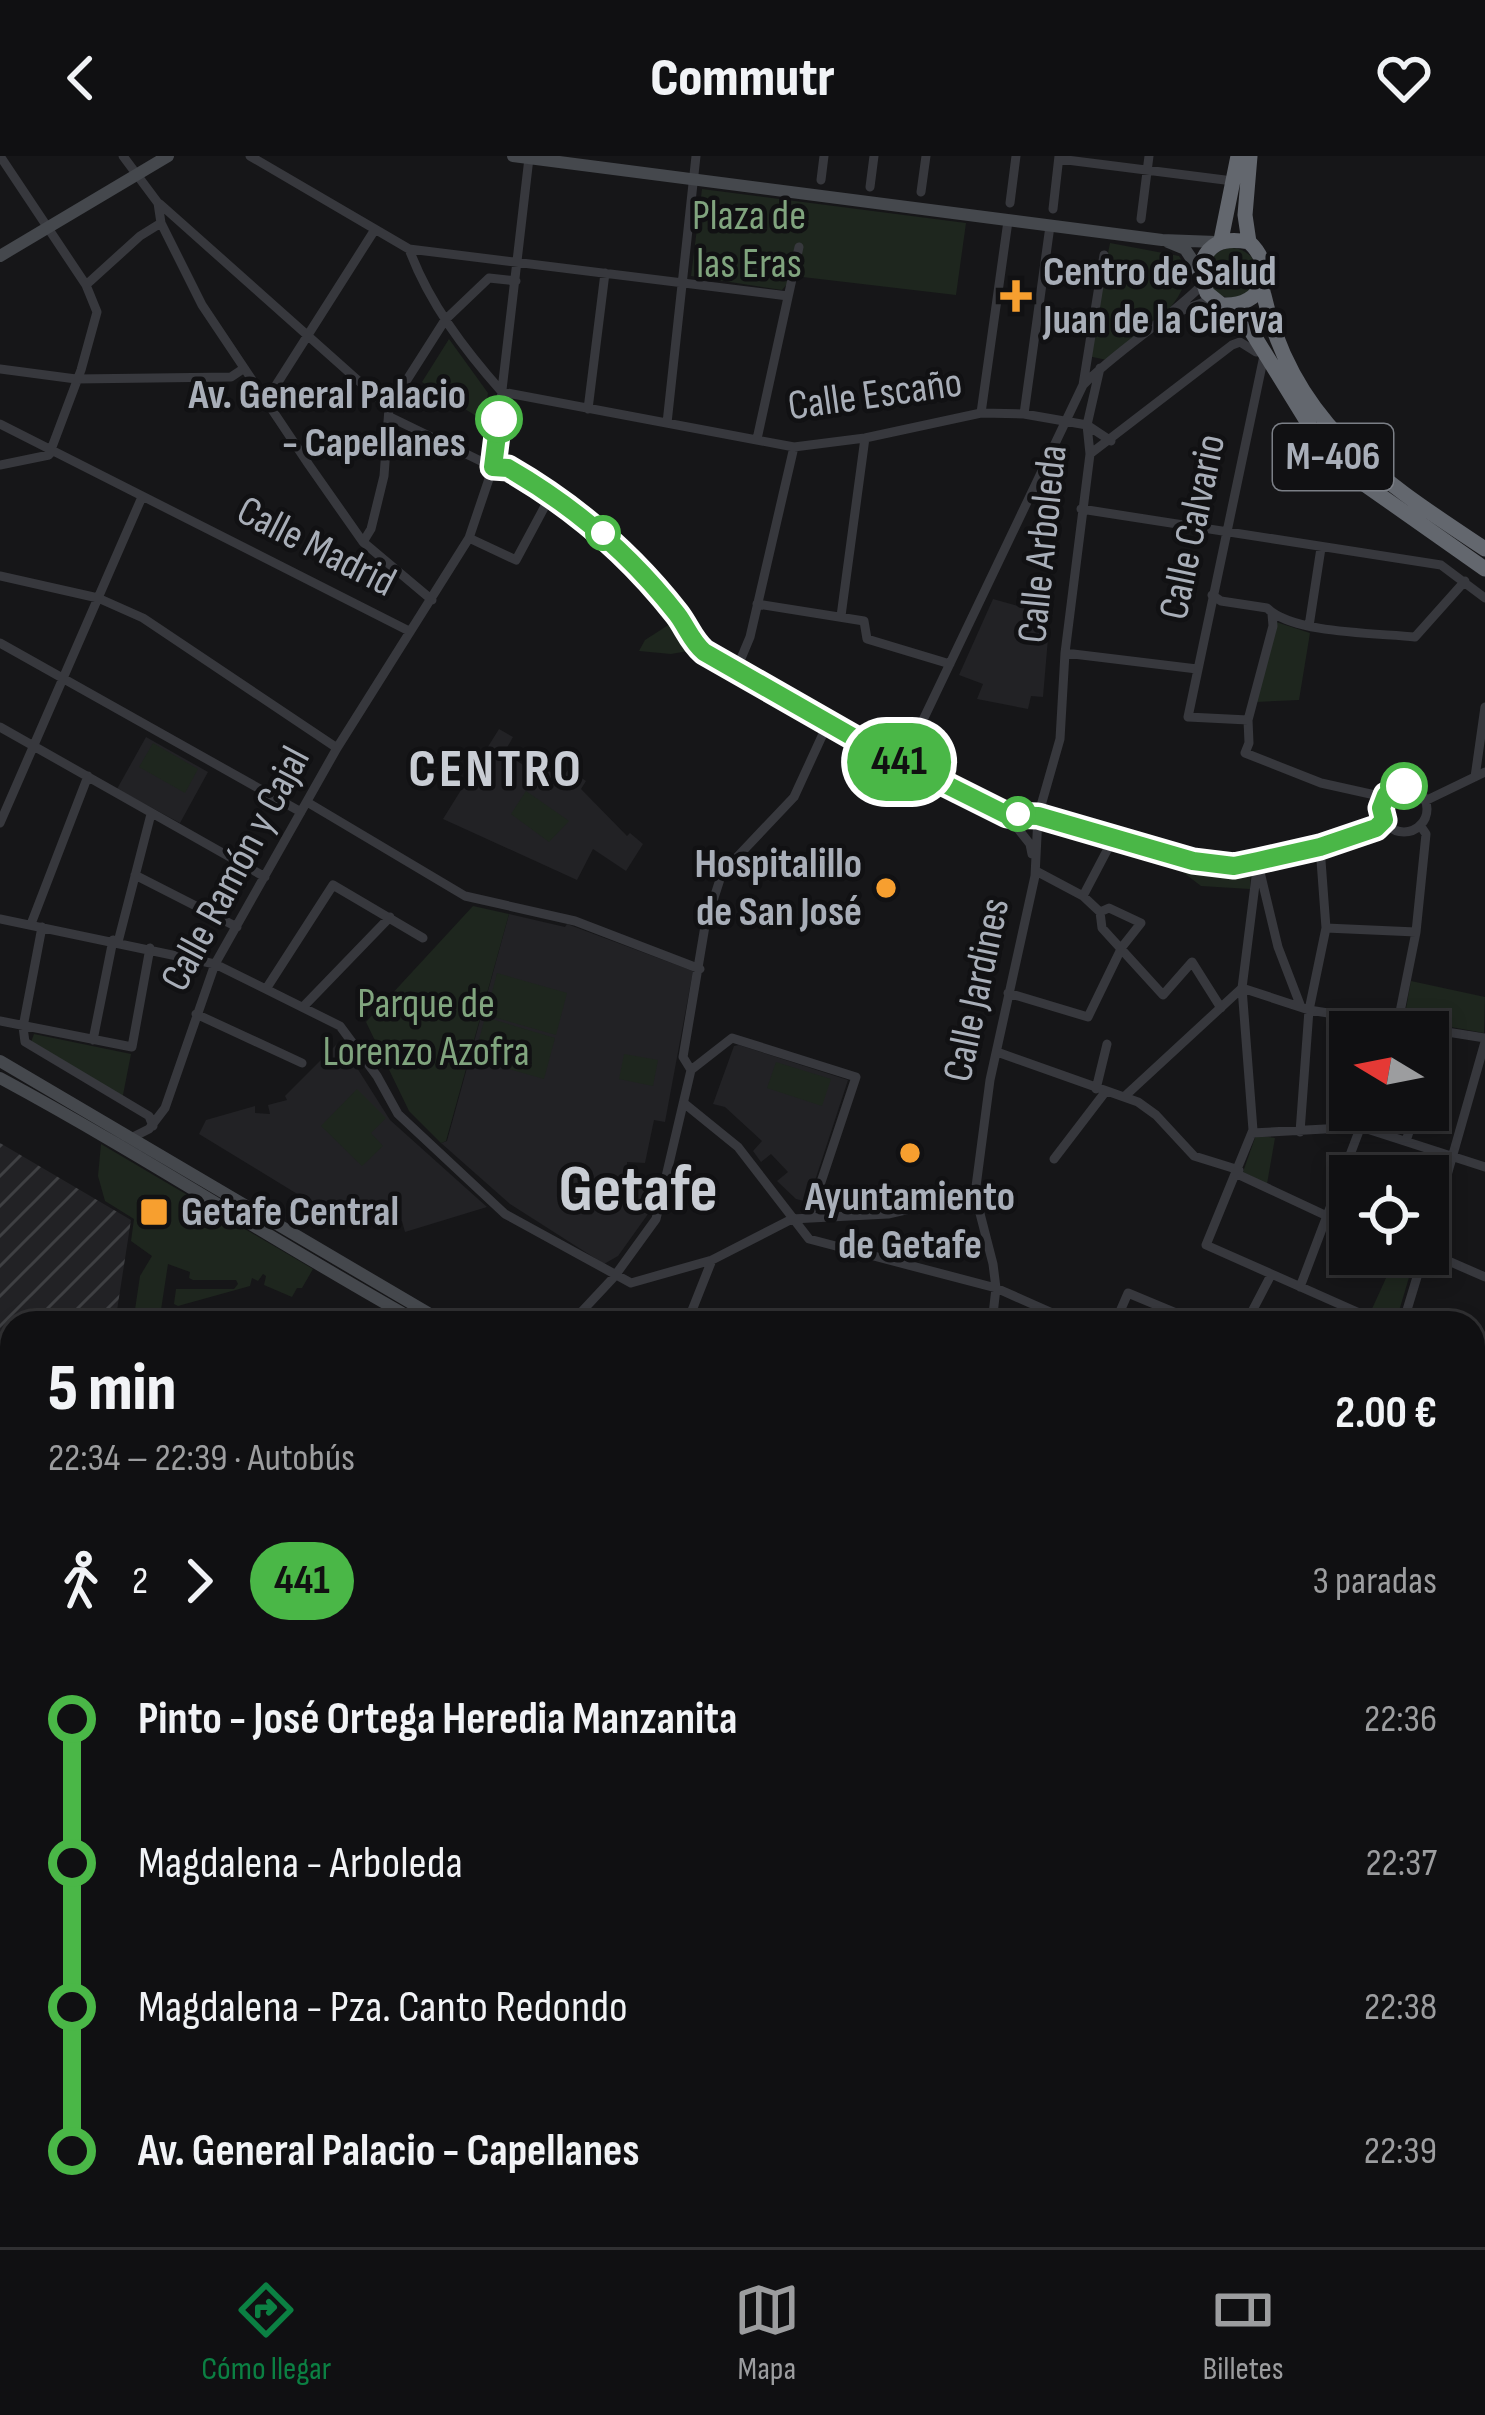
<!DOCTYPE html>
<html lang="es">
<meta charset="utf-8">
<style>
body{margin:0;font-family:"Sofia Sans Condensed",sans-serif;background:#19191b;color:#f1f3f6;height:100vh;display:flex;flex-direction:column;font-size:45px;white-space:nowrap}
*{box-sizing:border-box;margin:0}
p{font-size:39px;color:#9c9d9f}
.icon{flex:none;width:66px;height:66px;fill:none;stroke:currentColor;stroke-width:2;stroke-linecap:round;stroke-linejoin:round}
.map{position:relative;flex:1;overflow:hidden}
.side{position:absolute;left:0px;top:1155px;width:1485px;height:936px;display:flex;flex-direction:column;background:#101012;border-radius:36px 36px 0 0;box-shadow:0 6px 18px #0003,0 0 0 3px #303032}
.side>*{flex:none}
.badge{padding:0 24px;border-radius:39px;font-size:42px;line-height:78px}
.needle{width:78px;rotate:280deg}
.controls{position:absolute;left:1329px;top:855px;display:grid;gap:24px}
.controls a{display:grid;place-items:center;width:120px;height:120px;border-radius:0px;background:#101012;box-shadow:0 6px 18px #0003,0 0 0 3px #303032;font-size:60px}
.map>.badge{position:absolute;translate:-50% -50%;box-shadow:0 0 0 6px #fff}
.legs{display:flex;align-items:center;gap:18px;height:132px;padding:0 48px;font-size:39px}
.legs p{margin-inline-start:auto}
.headline{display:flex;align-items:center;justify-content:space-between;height:204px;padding:0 48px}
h1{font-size:66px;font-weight:800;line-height:90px}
ul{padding:0 48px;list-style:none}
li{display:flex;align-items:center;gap:42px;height:144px;font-size:45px}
li i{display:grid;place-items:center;width:18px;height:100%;margin:0 15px;background:currentColor}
li i::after{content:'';width:30px;height:30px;margin:-15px;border:9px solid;border-radius:50%;background:#101012}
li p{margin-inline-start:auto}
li:first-child i{background:linear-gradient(#0000 50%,currentColor 0)}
li:last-child i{background:linear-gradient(currentColor 50%,#0000 0)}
header{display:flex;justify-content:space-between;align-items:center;height:156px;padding:0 48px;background:#101012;font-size:54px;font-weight:800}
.dock{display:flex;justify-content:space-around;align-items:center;height:168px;border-top:3px solid #303032;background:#101012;font-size:33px;color:#9c9d9f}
.dock a{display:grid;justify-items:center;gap:6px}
.dock .selected{color:#0b8043}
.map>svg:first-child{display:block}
.built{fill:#222225}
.industrial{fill:url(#industrial-furrows)}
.green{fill:#1e261e}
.forest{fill:url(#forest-firs)}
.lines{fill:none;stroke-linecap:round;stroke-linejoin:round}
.canal{stroke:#2c373c;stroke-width:10}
.street{stroke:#37383d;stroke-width:9}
.secondary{stroke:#45484d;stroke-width:12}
.highway{stroke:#63676e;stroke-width:15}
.line-1-casing{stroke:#fff;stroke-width:27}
.line-1{stroke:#4ab747;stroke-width:18}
.poi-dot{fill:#f79f2f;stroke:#111113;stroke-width:4.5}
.stop-1-dot{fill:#fff;stroke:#4ab747;stroke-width:6}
.labels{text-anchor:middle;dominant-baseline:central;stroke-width:9;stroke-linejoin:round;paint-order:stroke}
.shield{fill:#111113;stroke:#7b7f86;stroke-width:3}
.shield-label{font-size:39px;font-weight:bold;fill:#a8aeb8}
.park-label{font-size:42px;fill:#80a47e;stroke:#111113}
.poi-label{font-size:42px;font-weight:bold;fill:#a8aeb8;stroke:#111113;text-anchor:start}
.stop-label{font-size:42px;font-weight:bold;fill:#a8aeb8;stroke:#111113;text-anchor:end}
.street-label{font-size:42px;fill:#a8aeb8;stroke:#111113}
.district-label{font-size:54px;font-weight:bold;letter-spacing:3px;fill:#c9cdd4;stroke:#111113}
.town-label{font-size:66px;font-weight:bold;fill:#c9cdd4;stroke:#111113}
</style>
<header><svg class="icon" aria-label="back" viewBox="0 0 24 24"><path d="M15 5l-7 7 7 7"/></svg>Commutr<svg class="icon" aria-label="heart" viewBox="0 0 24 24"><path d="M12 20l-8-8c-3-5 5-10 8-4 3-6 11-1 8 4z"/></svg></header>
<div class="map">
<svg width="1485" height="2091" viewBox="0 0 1485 2091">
<defs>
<pattern id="industrial-furrows" width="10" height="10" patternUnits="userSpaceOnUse" patternTransform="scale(3)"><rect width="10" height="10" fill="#222225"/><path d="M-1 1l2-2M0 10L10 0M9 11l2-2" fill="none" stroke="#3f4043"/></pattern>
<pattern id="forest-firs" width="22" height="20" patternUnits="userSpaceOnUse" patternTransform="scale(3)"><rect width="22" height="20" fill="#1e261e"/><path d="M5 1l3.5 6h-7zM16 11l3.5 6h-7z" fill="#3c433d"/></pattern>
</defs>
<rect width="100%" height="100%" fill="#161618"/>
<path class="built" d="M993 443 1050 459 1043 541 1031 540 1028 553 977 543 983 528 959 519Z
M499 573 513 581 504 597 538 618 544 612 561 623 569 613 586 625 581 633 627 680 630 677 643 688 626 715 593 693 577 724 443 663Z
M146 581 208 616 180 667 117 633Z
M509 758 565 771 567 768 693 815 665 966 654 964 645 1007 627 1006V1024L660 1027 648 1058 618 1100 604 1108 510 1048 441 987 447 985Z
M340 885 390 964 487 1051 405 1076 402 1065 384 1069 382 1054 330 1058 199 978 206 964 255 950V957L270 958 268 949 287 944 285 940Z
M739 889 848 924 808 1046 796 1043 777 1025 788 1016 771 998 761 1006 753 995 762 985 725 951 713 948 734 890Z"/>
<path class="industrial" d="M0 987 131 1064 115 1167H12V1286L0 1288Z"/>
<path class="green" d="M702 33 966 67 956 139 794 120 782 134 691 120Z
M1110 87 1179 100C1207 139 1133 184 1107 204L1088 200Z
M1207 117a25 25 0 1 1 50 0a25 25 0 1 1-50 0Z
M449 183 488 237 484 265 422 226Z
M673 466 688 495 671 498 639 495 645 484Z
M1276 466 1310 477 1299 544 1256 546Z
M153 587 198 613 185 637 139 611Z
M526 635 569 665 549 686 511 658Z
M1184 707 1251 709 1250 733 1201 730 1180 714Z
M473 750 509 758 446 985 441 987 409 955 366 866Z
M497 817 567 837 556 879 486 859Z
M1411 825 1485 841 1484 877 1407 863 1405 858Z
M485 861 555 882 544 923 474 903Z
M34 878 131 898 122 944 30 889Z
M624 898 658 904 653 930 619 923Z
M776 906 831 923 822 950 767 932Z
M357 933 386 962 371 977 383 990 362 1010 321 970Z
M1256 979 1275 982 1267 1028 1243 1016Z
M101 988 313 1113 302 1132H297L292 1141 264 1129 266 1120 263 1118 258 1125 252 1122 250 1130 178 1150 174 1148 176 1133H234L238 1128 236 1124H193L189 1122 190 1116 168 1108 159 1167H133L140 1120 152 1100 131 1085 134 1063 105 1045 98 1020Z
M1397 1098H1416L1396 1165 1371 1155Z
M0 1911 12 1914V2079H1011L1012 2091H0Z"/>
<path class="forest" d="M646 2079H999L1000 2091H646Z"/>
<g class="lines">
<path class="canal" d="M622 2079V2091
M641 2079V2091"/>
<path class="street" d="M123 0 158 47 161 67 202 149 309 309 363 386 432 444
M250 0 409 93 788 140
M1059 3 1225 24
M821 24 824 0
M870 31 874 0
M921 36 926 0
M1010 47 1016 0
M160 48 389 252
M1053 53 1059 0
M1141 63 1149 0
M409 93C429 147 464 193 502 236L794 291 865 282 981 257 1024 258 1087 269 1111 285
M86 129 140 80 161 67
M1178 156 1212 143
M0 213 76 223 231 221 243 213
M1083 229 1104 99
M266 245 374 75
M588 253 605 117
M981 257 1008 65
M1024 258 1050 70
M390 261 493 311 509 312C575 350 630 398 677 458 687 471 691 485 703 496L902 608 1007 659 1038 660 1193 705 1233 710 1258 705 1320 691 1375 672 1384 664
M667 267 696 0
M0 268 409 475
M757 283 799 91
M1090 298 1232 189 1240 186 1256 196 1265 195 1188 561 1248 564
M0 309 49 299 81 214 97 156 86 129 0 0
M1081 353 1441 409 1485 442
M469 382 516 404 552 337
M363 386 371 373 384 320 389 252 445 164 489 122 516 125
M0 420 98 442 143 462 337 592
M1212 439 1221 445 1267 452C1293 478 1378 477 1415 481L1465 425
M757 448 864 465 867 483 950 508
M1272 458 1273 470 1248 564 1249 587 1245 597 1321 627 1384 641
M841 460 865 282
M1309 470 1321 392
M0 487 301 656
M1065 497 1197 513
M737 512 750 481 794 291
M0 571 265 721
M902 608 1083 229C1120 192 1165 166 1202 129
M1475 621 1485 551
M1381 653a23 23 0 1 1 46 0a23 23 0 1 1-46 0Z
M1425 645 1485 616
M307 646 465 740 575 765 700 813
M1007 659 1030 688 1032 698
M0 667 142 341
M1258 705 1242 832 1253 974 1206 1089 1382 1167
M1260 716 1278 791 1301 851
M135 719 237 771
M1083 740 1113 683
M1100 756 1102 772 1163 839 1192 806 1221 852
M0 763 215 808 340 870 377 920 398 958 505 1058 631 1127 712 1104 792 1063 888 1058 975 1038
M31 768 88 620
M42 771 23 871 25 886 149 960 153 970
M1326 772 1416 776
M118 786 151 658
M266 833 333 729 423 782
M1008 837 1088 861 1122 791 1141 767 1109 752 1100 756 1083 740 1036 715
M303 851 390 761
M196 858 302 907
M0 865 132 891 150 792
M1396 876 1416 776 1426 678 1420 669
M93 884 113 784
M997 896 1138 946 1156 959 1194 1000 1239 1014
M691 914 683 901 705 770 722 717 794 641 828 567
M1428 916 1442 873
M1096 933 1107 888
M1125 940 1242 832 1309 854 1485 882
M685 948 738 991 809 1083 996 1132 1075 1167
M1300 976 1309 854 1326 772 1320 691
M1252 977 1361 971 1485 1011
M133 981 149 973 165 952 215 808 337 592 469 382 493 311 529 2
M1406 985 1416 954
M1054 1003 1106 935
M1237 1018 1327 1060
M1428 1086 1485 886
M1428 1096 1485 1121
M1300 1131 1367 954
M571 1167 614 1121 656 1063 691 914 732 882 856 921 809 1062
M687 1167 712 1104
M992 1167 996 1132 993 1108 975 1038 990 924 1035 720 1038 660 1060 583 1065 497 1090 298 1087 269 1100 212
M1115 1167 1128 1137 1176 1157 1172 1167
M1246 1167 1271 1119
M1343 1167 1346 1160
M1403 1167 1424 1098
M1473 1207 1485 1213
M0 1301 12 1299
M1473 1344 1485 1350
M1473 1424 1485 1428
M0 1563 12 1564
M1473 1650 1485 1652
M0 1704 12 1709
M2 1786 12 1719
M1479 1795 1478 1806 1485 1815
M0 1824 12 1828
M1473 1945H1485
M1473 2006 1485 2005
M1233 2079V2091
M1295 2079V2091
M1355 2079V2091
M1450 2079V2091
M14 2091 32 2079"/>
<path class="secondary" d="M513 0 1162 84 1216 86
M1168 86 1185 93 1199 114
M0 100 168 0
M0 905 445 1167
M0 922C143 999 278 1088 420 1167
M0 1389 12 1387
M1473 1503 1485 1506
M1473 1520 1485 1523
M1480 1795 1485 1786
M0 1900 12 1902
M1473 1901H1485
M1025 2079 1026 2091"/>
<path class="highway" d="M1221 84 1238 0
M1249 86 1245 59 1250 0
M1262 131C1291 267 1378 322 1485 393
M1223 149C1263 151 1278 113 1249 86 1222 81 1207 87 1199 114L1207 137 1248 170 1316 280 1347 316 1485 413
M0 1835 12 1839
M1473 1841H1485
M0 1856 12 1860
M1473 1859H1485"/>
</g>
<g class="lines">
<defs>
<path id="line-1" d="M499 263 493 311 508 312C574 350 630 398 677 458 687 471 691 485 704 496L865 588 1007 659 1038 660 1193 705 1234 710 1258 705 1320 691 1376 672 1384 664 1381 652 1386 639 1404 630"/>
</defs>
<use href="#line-1" class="line-1-casing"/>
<use href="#line-1" class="line-1"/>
</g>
<g class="poi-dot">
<path d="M1010 122h12v12h12v12h-12v12h-12v-12h-12v-12h12z"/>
<circle cx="886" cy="732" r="12"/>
<circle cx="910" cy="997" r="12"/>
<rect x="139" y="1041" width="30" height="30" rx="6"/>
</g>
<g class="stop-1-dot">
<circle cx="499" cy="263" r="21"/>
<circle cx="603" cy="377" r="15"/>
<circle cx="1404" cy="630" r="21"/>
<circle cx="1018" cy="658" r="15"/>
</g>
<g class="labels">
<rect class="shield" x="1273" y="268" width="120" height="66" rx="9"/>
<g class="shield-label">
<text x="1333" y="301">M-406</text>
</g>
<g class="park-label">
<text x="749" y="60">Plaza de<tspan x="749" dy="48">las Eras</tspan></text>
<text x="426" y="848">Parque de<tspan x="426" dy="48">Lorenzo Azofra</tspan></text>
</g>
<g class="poi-label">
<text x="1043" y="116">Centro de Salud<tspan x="1043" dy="48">Juan de la Cierva</tspan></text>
<text x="862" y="708" text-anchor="end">Hospitalillo<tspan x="862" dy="48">de San José</tspan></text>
<text x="910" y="1041" text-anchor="middle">Ayuntamiento<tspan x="910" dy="48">de Getafe</tspan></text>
<text x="181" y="1056">Getafe Central</text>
</g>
<g class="stop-label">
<text x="466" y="239">Av. General Palacio<tspan x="466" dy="48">- Capellanes</tspan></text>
</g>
<g class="street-label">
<text transform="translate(875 239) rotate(-8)">Calle Escaño</text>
<text transform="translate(1193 371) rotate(-78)">Calle Calvario</text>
<text transform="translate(1043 388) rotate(-84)">Calle Arboleda</text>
<text transform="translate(316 391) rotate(27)">Calle Madrid</text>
<text transform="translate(236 713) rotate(-62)">Calle Ramón y Cajal</text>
<text transform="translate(977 834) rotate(-78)">Calle Jardines</text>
</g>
<g class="district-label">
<text x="496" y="613">CENTRO</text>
</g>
<g class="town-label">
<text x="638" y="1034">Getafe</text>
</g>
</g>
</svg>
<div class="controls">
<a><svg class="needle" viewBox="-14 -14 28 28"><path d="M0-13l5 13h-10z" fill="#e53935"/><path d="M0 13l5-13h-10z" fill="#9c9d9f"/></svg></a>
<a><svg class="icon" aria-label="locate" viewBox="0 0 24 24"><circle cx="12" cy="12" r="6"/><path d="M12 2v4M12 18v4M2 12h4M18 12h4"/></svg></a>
</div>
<b class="badge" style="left:899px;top:606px;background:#4ab747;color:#111">441</b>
<section class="side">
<div class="headline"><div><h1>5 min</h1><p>22:34 – 22:39 · Autobús</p></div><b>2.00 €</b></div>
<div class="legs"><svg class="icon" aria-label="walk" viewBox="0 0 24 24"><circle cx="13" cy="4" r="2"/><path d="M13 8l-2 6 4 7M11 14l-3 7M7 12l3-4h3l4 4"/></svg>2<svg class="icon" aria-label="forward" viewBox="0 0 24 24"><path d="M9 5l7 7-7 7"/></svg><b class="badge" style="background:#4ab747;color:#111">441</b><p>3 paradas</p></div>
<ul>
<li><i style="color:#4ab747"></i><b>Pinto - José Ortega Heredia Manzanita</b><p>22:36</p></li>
<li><i style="color:#4ab747"></i><span>Magdalena - Arboleda</span><p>22:37</p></li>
<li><i style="color:#4ab747"></i><span>Magdalena - Pza. Canto Redondo</span><p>22:38</p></li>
<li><i style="color:#4ab747"></i><b>Av. General Palacio - Capellanes</b><p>22:39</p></li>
</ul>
</section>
</div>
<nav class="dock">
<a class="selected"><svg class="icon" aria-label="directions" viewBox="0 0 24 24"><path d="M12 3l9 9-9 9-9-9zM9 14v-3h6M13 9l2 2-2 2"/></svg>Cómo llegar</a>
<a><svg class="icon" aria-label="map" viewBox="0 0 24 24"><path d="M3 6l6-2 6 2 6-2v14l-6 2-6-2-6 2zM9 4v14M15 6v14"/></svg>Mapa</a>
<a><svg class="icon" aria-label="tickets" viewBox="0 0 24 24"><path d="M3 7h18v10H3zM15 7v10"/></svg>Billetes</a>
</nav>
